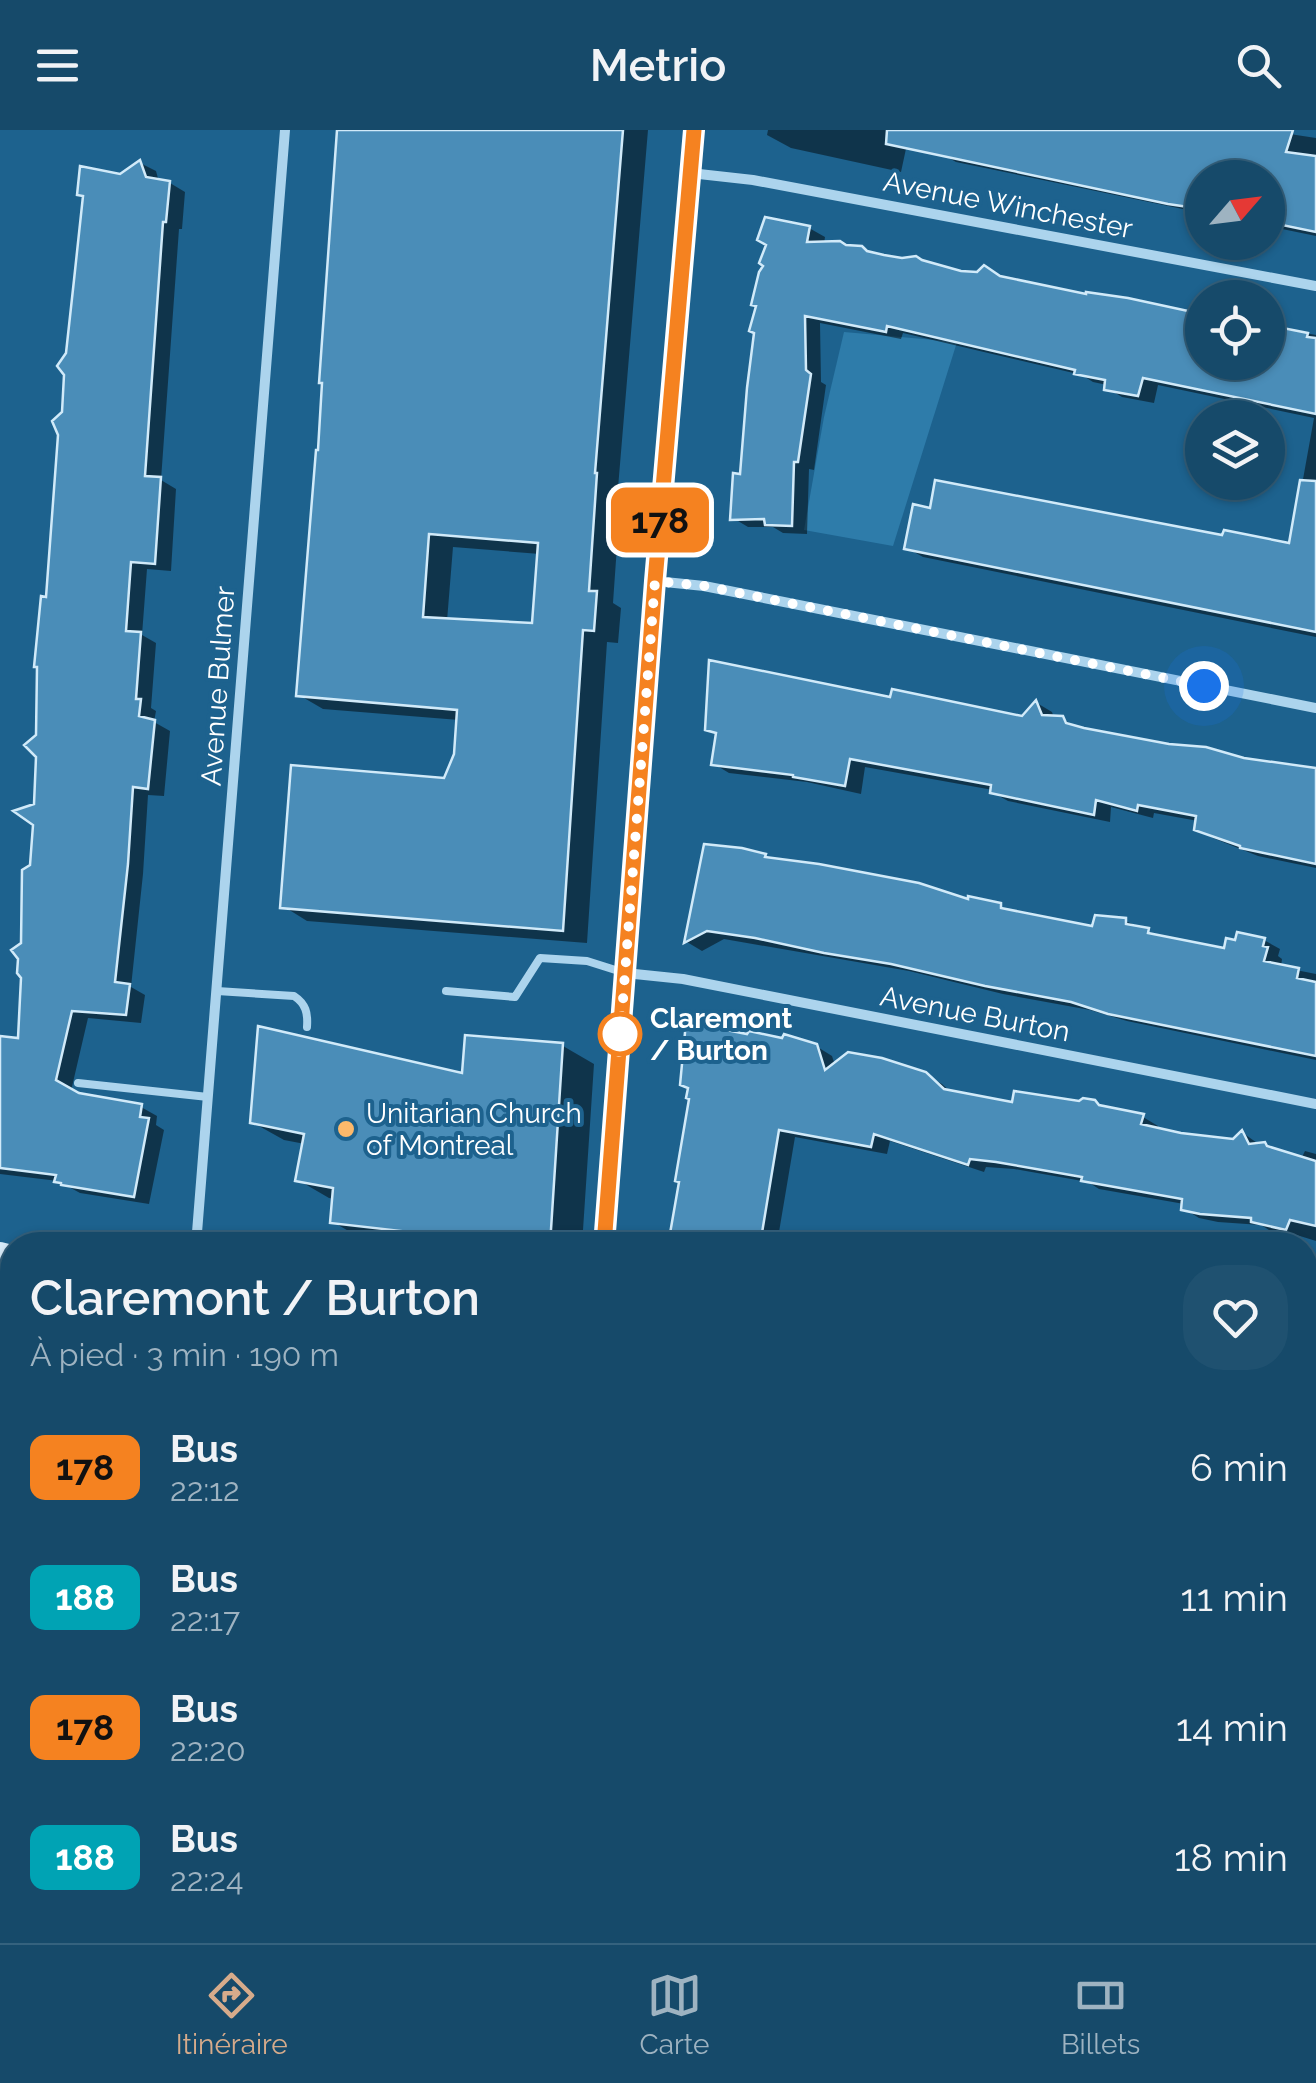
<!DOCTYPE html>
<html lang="fr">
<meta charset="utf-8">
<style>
body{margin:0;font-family:Raleway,sans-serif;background:#1f5170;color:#f1f3f6;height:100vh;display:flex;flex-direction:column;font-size:38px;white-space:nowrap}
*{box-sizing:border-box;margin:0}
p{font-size:32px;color:#9eb3c1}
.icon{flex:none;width:55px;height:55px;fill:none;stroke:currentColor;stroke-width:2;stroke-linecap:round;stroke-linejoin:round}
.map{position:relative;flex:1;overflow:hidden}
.side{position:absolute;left:0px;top:1102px;width:1318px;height:712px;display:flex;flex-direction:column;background:#164a6a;border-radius:40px 40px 0 0;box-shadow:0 2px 8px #0004,0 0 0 2px #35627e}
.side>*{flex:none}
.badge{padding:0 20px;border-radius:15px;font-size:35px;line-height:65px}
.needle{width:65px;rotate:62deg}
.tools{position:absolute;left:1185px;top:30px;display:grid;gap:20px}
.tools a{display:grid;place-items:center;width:100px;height:100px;border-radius:50%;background:#164a6a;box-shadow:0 2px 8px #0004,0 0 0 2px #35627e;font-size:50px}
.you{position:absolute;width:50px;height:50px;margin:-25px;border:8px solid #fff;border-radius:50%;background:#1a73e8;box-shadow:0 0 0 15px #1a73e833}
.map>.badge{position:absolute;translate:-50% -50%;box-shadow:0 0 0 5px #fff}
.round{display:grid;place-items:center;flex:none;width:105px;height:105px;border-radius:40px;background:#1f5170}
.overview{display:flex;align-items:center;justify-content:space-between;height:170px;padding:0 30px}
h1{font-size:48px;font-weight:600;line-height:75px}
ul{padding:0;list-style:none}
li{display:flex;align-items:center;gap:30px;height:130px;padding:0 30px}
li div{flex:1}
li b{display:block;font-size:38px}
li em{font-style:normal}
li .badge{min-width:110px;font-weight:700;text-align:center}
header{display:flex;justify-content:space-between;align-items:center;height:130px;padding:0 30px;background:#164a6a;font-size:45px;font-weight:600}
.dock{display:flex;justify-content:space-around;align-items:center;height:140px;border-top:2px solid #35627e;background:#164a6a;font-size:28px;color:#9eb3c1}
.dock a{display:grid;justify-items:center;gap:5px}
.dock .on{color:#d6ab8b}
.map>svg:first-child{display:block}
.green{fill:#2e7caa}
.shadow{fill:#0007;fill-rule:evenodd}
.building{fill:#4a8db8;stroke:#d1eaf9;stroke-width:2.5;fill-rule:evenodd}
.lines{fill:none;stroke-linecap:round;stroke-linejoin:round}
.service{stroke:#acd4ed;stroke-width:8}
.minor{stroke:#acd4ed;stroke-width:10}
.secondary{stroke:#d8ecfa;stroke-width:20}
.line-casing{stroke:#fff;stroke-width:22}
.line{stroke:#f58220;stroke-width:15}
.walk{stroke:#fff;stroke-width:10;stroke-dasharray:0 18}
.stop-dot{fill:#fff;stroke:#f58220;stroke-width:5}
.poi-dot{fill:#fcb96b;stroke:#1d628e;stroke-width:4}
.labels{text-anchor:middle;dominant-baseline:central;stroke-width:8;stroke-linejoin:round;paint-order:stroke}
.street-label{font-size:28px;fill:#fff;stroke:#1d628e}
.stop-label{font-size:28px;font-weight:bold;fill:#fff;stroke:#1d628e;text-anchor:start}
.poi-label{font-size:28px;fill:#fff;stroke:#1d628e;text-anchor:start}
</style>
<header><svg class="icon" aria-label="menu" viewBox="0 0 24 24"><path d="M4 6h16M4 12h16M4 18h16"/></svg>Metrio<svg class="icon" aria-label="search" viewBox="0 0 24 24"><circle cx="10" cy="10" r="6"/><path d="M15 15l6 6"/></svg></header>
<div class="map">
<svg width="1316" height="1813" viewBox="0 0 1316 1813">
<rect width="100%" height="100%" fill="#1d628e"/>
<path class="green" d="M844 202 957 212 893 416 804 400 824 287Z"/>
<path class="shadow" d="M340 0H648L618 358 621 359 613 473 621 478 618 513 607 512 587 813 307 791 283 776 446 651 456 625 459 590 323 579 299 565 319 323ZM453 417 540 424 534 495 447 491Z
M768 0H910L901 42 791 18 767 5Z
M945 0H1264L1316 8V106L1268 96V48H1202V83L956 32 940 23Z
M140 33 156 41 159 52 170 53 185 62 182 99H179L161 350 176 359 171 441 147 439 142 505 156 513 151 578 156 581 154 592 170 601 164 666 148 665 143 744 131 857 145 865 141 893 88 888 71 961 141 977 157 986 156 995 164 1000 149 1074 80 1063 58 1051 0 1044V909L21 911 24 814 32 736 39 606 68 224 120 47Z
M809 98 825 107 824 114 871 124 960 143 1002 148 1088 167 1128 170 1202 187V232H1268V196L1316 205V507L923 427 907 418 1224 408 1291 416 1314 288 1158 255 1154 273 1122 267 1107 258V255L1093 252 1082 245 903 203 901 209 820 193 821 252 826 255 814 340 809 339 807 404 783 403 773 397H748L733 388Z
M892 570 1023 589 1037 573 1052 582 1054 588 1062 589 1079 598 1316 646V738L1258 726 1213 708 1197 699 1198 691 1154 683 1153 688 1111 677 1110 692 1008 671 992 662 993 660 865 637 861 664 807 652 729 643 714 634 718 605 708 599Z
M706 717 765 726 773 731 970 772 1000 776 1013 783 1094 799 1126 791 1161 808 1226 821 1264 810 1280 819 1278 826 1282 829 1281 837 1316 844V930L1127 891 1090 880 1003 864 909 841 724 809 702 821 687 812Z
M563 916 594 934 582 1115H409L364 1110 333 1092 335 1069 329 1068 298 1050 305 1014 284 1010 252 992 464 946Z
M816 916 832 926 835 935 925 944 942 954 952 963 1014 975 1104 978 1143 987 1158 996 1157 1000 1234 1012 1243 1003 1260 1015 1301 1029 1305 1021 1316 1024V1111L1287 1102 1269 1100 1261 1095 1218 1092 1199 1088 1183 1078 1184 1074 1099 1059 1088 1052 1014 1039 986 1037 984 1042 890 1011 887 1024 795 1007 779 1102 812 1108 824 1115H670Z
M1305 1198 1316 1201V1298L1305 1294Z
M142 1802H569L570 1813H141Z
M1174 1802H1276L1275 1813H1193V1808L1181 1806Z"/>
<path class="building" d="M337 0H623L595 343H597L589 461H597L594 501 583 500 563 801 280 778 291 635 444 648 454 624 457 580 296 566 316 320H318L322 253H319ZM429 404 538 413 532 493 423 487Z
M887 0H1293L1286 22 1316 26V102L1268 92V48H1202V79L1168 74 886 14Z
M140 30 146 47 170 51 166 92H163L145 346 161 347 155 434 131 432 126 501 141 502 136 569H141L139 586 155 590 148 659 133 657 128 734 115 852 130 854 126 885 72 881 56 950 79 963 142 974 140 987 149 988 134 1067 61 1055V1053L54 1052 56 1045 0 1038V906L18 908 21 848 17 843 18 829 11 820 21 813 22 740 30 735 33 695 13 681 34 674 36 627 24 615 36 605 37 537H34L41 466 46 467 58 305 52 291 62 282 64 245 57 236 66 223 74 150 83 66 77 65 80 36 120 44Z
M765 87 810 96 807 112 840 111 846 115 862 116 867 121 884 125 902 128 916 126 922 130 961 141 977 142 984 135 1000 146 1086 164V162L1128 168 1202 184V232H1268V195L1308 203 1307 207 1316 208V284L1143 248 1138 266 1104 260 1105 250 1074 244 1075 240 887 196 886 202 805 186 806 240 811 244 798 332H794L792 396 765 395 764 389 730 390 733 343 740 344 747 258 754 203 749 201 756 176 751 175 759 142 763 136 759 133 766 115 757 110Z
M935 350 1222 405 1224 400 1289 413 1300 350 1316 351V502L904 419 913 374 930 378Z
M709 530 890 567 892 559 1022 586 1036 570 1042 585 1063 586 1066 593 1084 598 1169 614 1206 617 1244 628 1316 638V734L1240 718V716L1194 700 1196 686 1138 675 1137 681 1096 670 1094 685 990 663 991 655 850 629 845 656 793 647V645L711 635 716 603 705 600Z
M704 714 742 718 766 724 765 727 819 734 919 753 968 769V766L1001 773V778L1092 796 1095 785 1126 788V794L1149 798 1148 803 1224 818 1226 808 1235 810 1237 802 1265 808 1263 816 1268 817 1264 831 1299 838 1297 848 1316 852V926L1108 884 1071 872 985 856 891 834 824 823 755 808 707 801 684 813Z
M686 892 747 904 749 901 782 908 784 904 817 914 825 940 848 922 882 928 926 942 944 959 1012 972 1014 961 1079 971 1083 968 1095 970 1099 975 1144 984 1141 994 1181 1003 1233 1009 1242 1000 1249 1014 1265 1012 1267 1016 1316 1031V1096L1290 1090 1286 1100 1251 1092V1088L1200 1084 1181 1080 1182 1069 1081 1051 1082 1047 996 1032 970 1029 968 1035 874 1004 871 1017 779 1000 760 1115H668L679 1052 675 1051 689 969 686 968 688 958 680 955Z
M258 896 462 943 465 905 563 913 550 1115H408L410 1102 330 1093 333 1058 295 1051 304 1004 250 993Z"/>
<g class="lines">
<path class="service" d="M217 861 294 866C306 874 308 883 307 897
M446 861 515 867 540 828 587 831 625 843
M78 953 208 967
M0 1234 3 1217
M0 1642 12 1646
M773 1802 777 1813
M966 1813 968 1802
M1117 1813 1118 1802"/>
<path class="minor" d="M690 43 753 50 1316 156
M655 451 704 456 1316 578
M625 843 683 849 1316 974
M196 1115 285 0
M604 1115 655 451 694 0
M1305 1372 1316 1374
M817 1813C837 1807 856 1809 876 1813"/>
<path class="secondary" d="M0 1122 12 1125
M589 1802 595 1813
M642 1802 650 1813"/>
</g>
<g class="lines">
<defs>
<path id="line" d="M604 1115 655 451 694 0"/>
</defs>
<use href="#line" class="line-casing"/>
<use href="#line" class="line"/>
<path class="walk" d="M620 904 619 922 655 451 704 456 1204 556"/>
</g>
<circle class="stop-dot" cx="620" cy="904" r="20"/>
<circle class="poi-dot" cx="346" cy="999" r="10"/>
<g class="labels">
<g class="street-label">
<text transform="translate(1008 75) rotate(11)">Avenue Winchester</text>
<text transform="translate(218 556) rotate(-86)">Avenue Bulmer</text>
<text transform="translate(975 884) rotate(11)">Avenue Burton</text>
</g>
<g class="stop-label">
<text x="650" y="888">Claremont<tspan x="650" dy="32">/ Burton</tspan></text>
</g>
<g class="poi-label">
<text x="366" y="983">Unitarian Church<tspan x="366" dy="32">of Montreal</tspan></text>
</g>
</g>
</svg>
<div class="tools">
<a><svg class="needle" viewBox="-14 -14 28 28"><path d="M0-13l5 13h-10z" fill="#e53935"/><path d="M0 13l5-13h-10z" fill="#9eb3c1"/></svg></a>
<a><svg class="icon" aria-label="locate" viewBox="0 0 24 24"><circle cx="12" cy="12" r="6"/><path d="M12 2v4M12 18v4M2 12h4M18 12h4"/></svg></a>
<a><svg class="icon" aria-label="layers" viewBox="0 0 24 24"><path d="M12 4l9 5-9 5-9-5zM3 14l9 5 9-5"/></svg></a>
</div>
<div class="you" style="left:1204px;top:556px"></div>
<b class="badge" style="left:660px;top:390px;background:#f58220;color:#111">178</b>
<section class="side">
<div class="overview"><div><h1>Claremont / Burton</h1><p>À pied · 3 min · 190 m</p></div><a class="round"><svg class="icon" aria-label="heart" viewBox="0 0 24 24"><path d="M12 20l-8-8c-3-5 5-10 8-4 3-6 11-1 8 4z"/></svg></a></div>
<ul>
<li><span class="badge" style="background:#f58220;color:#111">178</span><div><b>Bus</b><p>22:12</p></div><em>6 min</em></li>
<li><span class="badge" style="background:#00a3b4;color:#fff">188</span><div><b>Bus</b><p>22:17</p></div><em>11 min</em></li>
<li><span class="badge" style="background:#f58220;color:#111">178</span><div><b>Bus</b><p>22:20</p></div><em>14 min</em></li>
<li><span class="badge" style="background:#00a3b4;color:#fff">188</span><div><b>Bus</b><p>22:24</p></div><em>18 min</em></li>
</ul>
</section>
</div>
<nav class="dock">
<a class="on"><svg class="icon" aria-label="directions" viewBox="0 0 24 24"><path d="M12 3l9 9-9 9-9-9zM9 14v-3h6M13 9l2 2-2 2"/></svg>Itinéraire</a>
<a><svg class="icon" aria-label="map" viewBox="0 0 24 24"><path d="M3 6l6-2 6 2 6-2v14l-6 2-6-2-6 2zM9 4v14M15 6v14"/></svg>Carte</a>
<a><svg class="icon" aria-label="tickets" viewBox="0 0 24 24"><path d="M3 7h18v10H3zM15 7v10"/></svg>Billets</a>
</nav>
